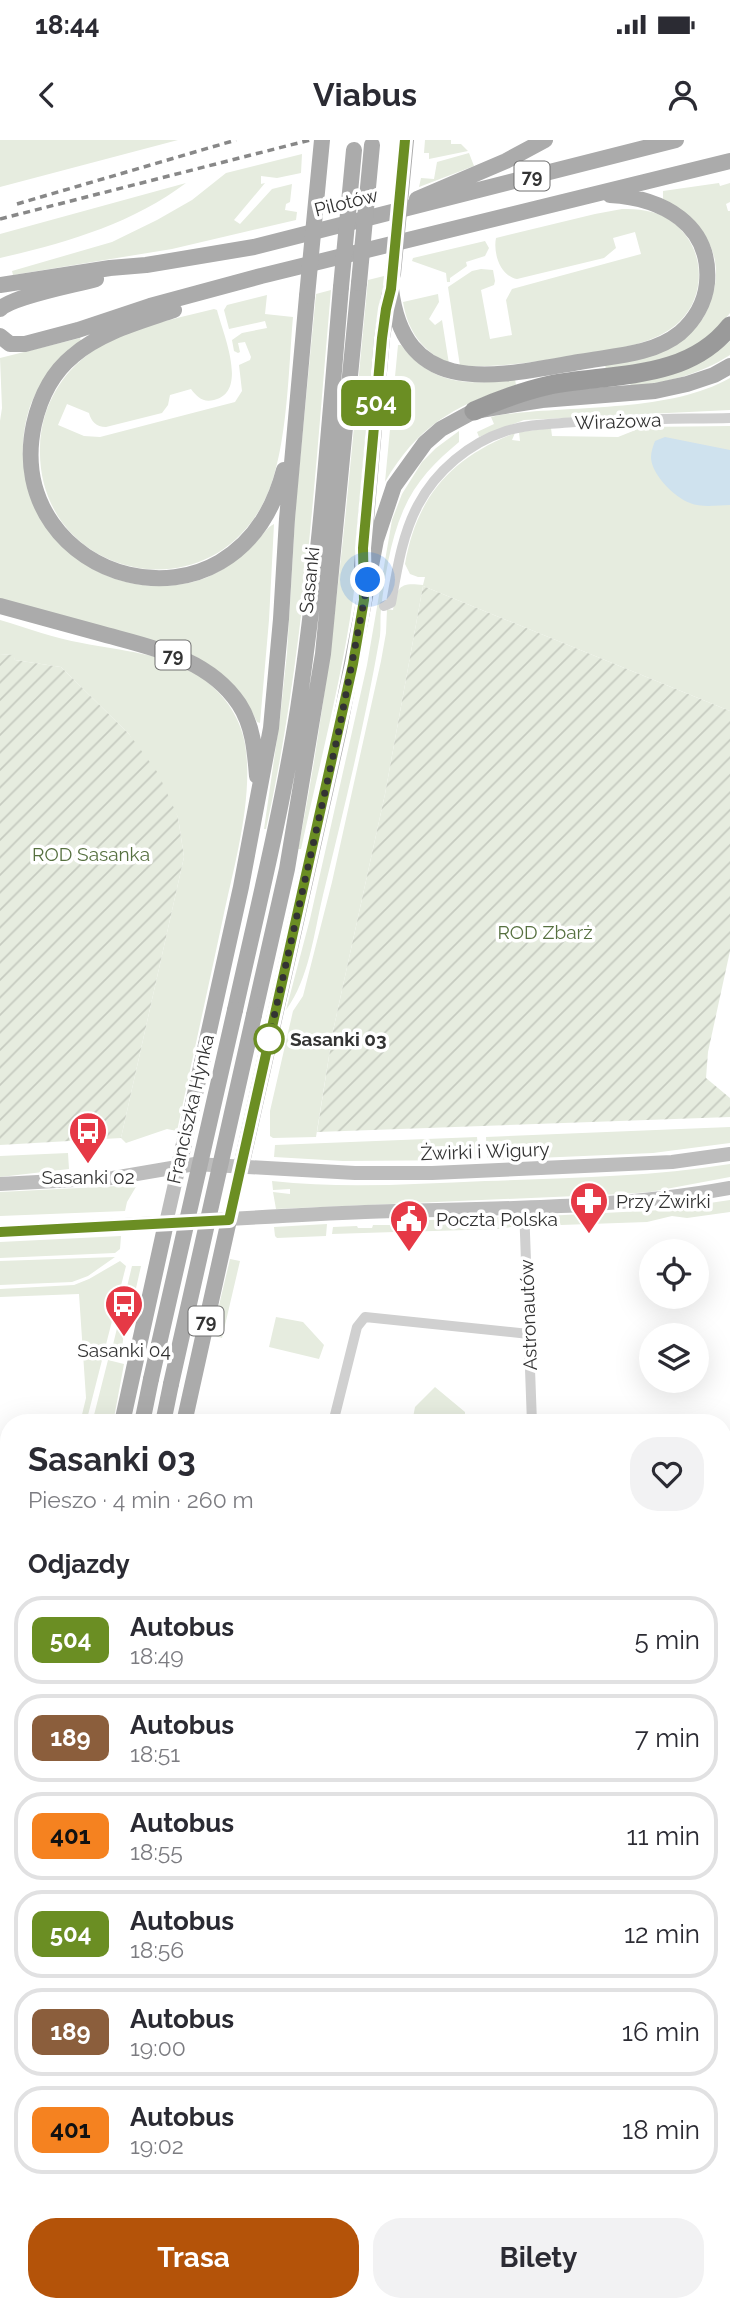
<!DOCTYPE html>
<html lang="pl">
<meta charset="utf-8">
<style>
body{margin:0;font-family:Raleway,sans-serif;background:#f2f2f3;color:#2b2b33;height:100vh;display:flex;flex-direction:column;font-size:26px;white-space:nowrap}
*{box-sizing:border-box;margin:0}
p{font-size:23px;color:#7c7c81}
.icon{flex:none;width:38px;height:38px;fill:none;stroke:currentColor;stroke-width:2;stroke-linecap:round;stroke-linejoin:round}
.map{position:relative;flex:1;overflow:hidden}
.panel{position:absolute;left:0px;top:1274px;width:732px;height:898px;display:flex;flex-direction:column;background:#fff;border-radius:28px 28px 0 0;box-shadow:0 7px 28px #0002}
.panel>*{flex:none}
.badge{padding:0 14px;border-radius:10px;font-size:24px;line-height:46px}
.buttons{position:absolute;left:639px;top:1099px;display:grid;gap:14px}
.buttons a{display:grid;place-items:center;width:70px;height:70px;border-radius:50%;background:#fff;box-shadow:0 7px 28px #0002;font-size:35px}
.you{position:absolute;width:35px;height:35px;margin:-18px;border:5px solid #fff;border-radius:50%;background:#1a73e8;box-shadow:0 0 0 10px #1a73e833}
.map>.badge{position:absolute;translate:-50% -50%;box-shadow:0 0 0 4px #fff}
h2{padding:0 28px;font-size:26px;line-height:63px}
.round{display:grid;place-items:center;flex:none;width:74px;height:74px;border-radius:28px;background:#f2f2f3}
.overview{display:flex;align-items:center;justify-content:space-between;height:119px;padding:0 28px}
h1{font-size:33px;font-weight:700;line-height:52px}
.cta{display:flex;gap:14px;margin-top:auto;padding:14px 28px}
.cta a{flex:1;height:80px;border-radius:28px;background:#b45309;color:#fff;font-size:28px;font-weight:700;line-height:80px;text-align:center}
.cta a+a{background:#f2f2f3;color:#2b2b33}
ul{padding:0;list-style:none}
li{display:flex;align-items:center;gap:21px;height:88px;margin:0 14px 10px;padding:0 14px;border:4px solid #e1e1e2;border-radius:28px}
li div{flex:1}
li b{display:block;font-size:26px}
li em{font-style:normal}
li .badge{min-width:77px;font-weight:700;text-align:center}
.status{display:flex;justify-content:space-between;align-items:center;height:49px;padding:0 35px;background:#fff;direction:ltr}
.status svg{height:19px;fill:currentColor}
header{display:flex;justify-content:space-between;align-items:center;height:91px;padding:0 28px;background:#fff;font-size:32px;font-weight:700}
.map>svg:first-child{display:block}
.green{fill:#e6ecdf}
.garden{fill:url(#garden-furrows)}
.water{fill:#cfe2ee}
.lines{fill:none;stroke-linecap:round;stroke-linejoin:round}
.street{stroke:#d0d0d0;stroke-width:10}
.secondary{stroke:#bdbdbd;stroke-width:14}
.primary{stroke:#ababab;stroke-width:16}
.highway{stroke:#9a9a9a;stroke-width:19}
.rail{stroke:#888;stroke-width:3.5;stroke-dasharray:7 5;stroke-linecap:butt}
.primary-bridge{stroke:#ababab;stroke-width:16}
.line-casing{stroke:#fff;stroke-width:16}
.line{stroke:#6b8e23;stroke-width:10}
.walk{stroke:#333;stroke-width:7;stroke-dasharray:0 12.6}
.stop-dot{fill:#fff;stroke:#6b8e23;stroke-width:3.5}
.labels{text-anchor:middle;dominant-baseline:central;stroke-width:7;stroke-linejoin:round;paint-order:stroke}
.shield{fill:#fff;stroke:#707070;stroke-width:2}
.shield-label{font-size:18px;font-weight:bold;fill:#333}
.street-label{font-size:19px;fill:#333;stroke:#fff}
.park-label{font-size:19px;fill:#56703f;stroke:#fff}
.stop-label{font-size:19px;font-weight:bold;fill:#333;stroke:#fff;text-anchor:start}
.poi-label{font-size:19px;fill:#333;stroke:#fff}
</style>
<div class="status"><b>18:44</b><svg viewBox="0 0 49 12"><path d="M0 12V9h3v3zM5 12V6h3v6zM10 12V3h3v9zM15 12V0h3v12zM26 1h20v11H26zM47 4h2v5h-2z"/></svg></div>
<header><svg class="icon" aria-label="back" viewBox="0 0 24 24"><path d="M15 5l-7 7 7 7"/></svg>Viabus<svg class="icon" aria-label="person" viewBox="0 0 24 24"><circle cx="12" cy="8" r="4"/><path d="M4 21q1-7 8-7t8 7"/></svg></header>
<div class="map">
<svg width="730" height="2171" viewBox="0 0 730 2171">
<defs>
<pattern id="garden-furrows" width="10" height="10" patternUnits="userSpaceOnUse" patternTransform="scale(1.75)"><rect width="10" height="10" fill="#e6ecdf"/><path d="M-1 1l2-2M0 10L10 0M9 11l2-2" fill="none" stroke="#c6cbc0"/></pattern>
</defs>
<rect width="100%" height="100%" fill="#fff"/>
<path class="green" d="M0 0H178L0 47Z
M425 0H451V4H461L468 11 429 19V13H424Z
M469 13 474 26 419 47 421 38 434 39 437 22Z
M302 14 301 33 277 38 261 36V44L265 43 234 80 240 84 272 49 292 44 290 62 286 64 285 70 297 72 296 80 172 109 13 135 12 131 112 102 157 80 192 60 226 33Z
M186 43C132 84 65 103 0 118V94Z
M719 43 720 46 730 43V62L726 64 728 71H730V173L718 188 701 202 672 217 606 231 605 224C627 216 649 207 670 198 678 195 689 193 695 188 701 183 707 172 709 165 729 118 704 81 663 59V51Z
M622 69C637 69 655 70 668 79 709 105 709 164 669 190 643 207 611 209 582 214 541 221 502 228 460 226L448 147 472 131 481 129 493 130 495 141 494 145 481 150 490 199 512 195 506 160 512 149 641 114 635 92 613 98 616 108 604 118 517 139C500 136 493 113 496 98L595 74Z
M485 101 489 108 485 116 466 122 467 126 450 138V142H447L446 133 412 121 413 118Z
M384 136C374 244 367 352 353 459 341 543 319 626 301 709H298C336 521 349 331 368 140Z
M331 150C315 330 305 513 266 689H264L280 578 287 513 296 362 316 154Z
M438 154 439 162 429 179 435 185 442 180 449 224C422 210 408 192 403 162Z
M267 155 265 174 293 177C288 232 288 323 260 369 197 476 36 432 40 307 41 271 57 239 86 216 122 188 171 180 214 169L217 170C223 194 249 252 214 260 203 263 197 257 191 249L170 255 168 265 162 273 106 287C96 287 91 281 89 273L67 264 58 285 84 296 100 297 235 262 242 251 239 225 250 220 251 217 245 202 238 203 240 212 238 213 234 211 232 200 242 193 267 188 265 181 229 189 224 170 227 165Z
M80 198 81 201C58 222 37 242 28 273 0 373 88 464 188 443 215 438 237 421 256 402 262 396 267 387 274 384L269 480 260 583 257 582C239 543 217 525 177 509L0 459V281L2 268 0 218Z
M730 201V215C699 235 667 242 631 247L630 243C669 238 700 227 730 201Z
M398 205H401C432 245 468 246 515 239L516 245C456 265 418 285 385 342Z
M730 238V270L524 280 479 297 477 292 494 284 491 277 500 275C570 265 669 273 730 238Z
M730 286V571L423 446 385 654 333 891 316 997 273 998 270 996V971L293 871 303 856 332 742 381 521 386 493 387 469 393 470C397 447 399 442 423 445L425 437H418L410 434 405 424C417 356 451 318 515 293L512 300 520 301 519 292 551 288 552 296 618 297 643 287Z
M459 291V302C436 321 415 342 403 371 390 401 385 437 381 469 380 478 381 487 380 496 365 583 344 669 323 755 314 793 309 839 286 870L310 779 367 525 392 380 402 354 422 322 436 308Z
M0 480C27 488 54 498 82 503 121 511 165 513 199 536 223 552 240 576 245 604 254 657 234 726 223 778 208 849 192 920 177 991L167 989 126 1003 121 998 184 717 178 677 129 594 61 527 15 520 13 515 0 514Z
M730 987V1003L653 1013 491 1020 487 1017 486 997Z
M477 997 479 1018 476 1020 343 1021 274 1017 275 1005Z
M68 1013 69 1029 0 1037V1016Z
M730 1024V1037L650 1052 622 1054 276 1069 273 1052 290 1054V1049L273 1050 272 1041C343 1049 414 1044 485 1041 567 1038 649 1037 730 1024Z
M137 1045 127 1062 125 1071 0 1076V1052Z
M730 1060V1072L687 1078 672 1076 647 1082 532 1086 536 1079 545 1076 662 1070Z
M508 1077 517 1086 500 1089 400 1092 399 1082 403 1081Z
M327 1084 326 1096 277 1098 275 1096 274 1087Z
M373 1085H393L395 1092 332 1094 333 1087 357 1086 358 1088H372Z
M121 1096 120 1109 115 1113 0 1118V1102Z
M115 1117 88 1136 72 1142 0 1145V1121Z
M230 1119 240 1121 222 1198 212 1195Z
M120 1121 126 1126 86 1283H80L86 1258 79 1154 0 1157V1149L74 1145 89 1139Z
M132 1126H141L126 1193H124L121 1215 111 1213Z
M276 1177 303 1182 324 1205 319 1219 269 1207Z
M108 1220 124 1224 113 1283H92Z
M435 1247 465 1272V1283H412L415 1267Z
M723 1749 730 1751V1846L723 1843V1819L729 1803 725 1802 723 1806Z"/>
<path class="garden" d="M423 446 730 571V811L708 912 706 938 730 958V977L317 992 333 891 385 654Z
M0 514 14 515 15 520 61 527 129 594 158 633 178 677 184 717 121 998 0 1005Z
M9 2110V2163H502L499 2171H0V2145Z"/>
<path class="water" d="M665 297 730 310V365C718 365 702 368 690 363 675 358 651 334 651 317 651 312 653 306 655 301Z"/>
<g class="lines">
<path class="street" d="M384 466 391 463C397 430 402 395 418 365 436 331 469 303 506 291 528 284 552 284 575 282 626 279 678 279 730 278
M524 1067 532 1283
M333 1283 357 1187 365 1177 529 1194
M723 1442 730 1445"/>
<path class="secondary" d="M0 1044 113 1038 195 1024 355 1033H432L672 1022 730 1014
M229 1080 241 1027
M166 1083 179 1026
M0 1092C122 1086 244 1077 365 1072 487 1068 610 1070 730 1048
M723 1550 730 1530
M723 1611 730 1592
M523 2171 525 2163
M540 2171 542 2163"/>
<path class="primary" d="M417 59 506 21 545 0
M0 145 110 128 146 125 254 107 676 0
M391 149C405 261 498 236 579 222 612 216 653 215 680 193 695 180 705 162 707 143 712 84 662 58 610 55
M0 169C13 156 75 145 96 139
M174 170C139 182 101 192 73 216 52 233 40 258 34 284 0 441 236 513 284 330
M0 196 10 204H25L78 190 150 166 261 136 730 21
M362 426 382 198 389 156
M0 466C33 475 66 484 99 493 149 507 208 517 239 564 253 585 255 611 257 636
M235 870C257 771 282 670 298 569 319 430 329 288 341 147
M254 875 287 729 323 514 359 143
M179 1026 241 747 271 588 281 479 287 379 307 156
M241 1027 339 590 376 400 394 346 425 303 441 289 474 271 542 260 655 251 687 244 714 235 730 226
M122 1283 166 1083
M142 1283 151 1239
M163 1283 171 1244
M184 1283 229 1080
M0 1922 9 1887
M0 2006 9 1970"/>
<path class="highway" d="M474 271C499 260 523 251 550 245 611 233 687 241 730 186"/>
<path class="rail" d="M17 64 236 0
M0 79 310 0"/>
<path class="primary-bridge" d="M393 134 406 0
M359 143 372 5
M341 147 354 10
M307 156 322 0
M151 1239 235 870
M171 1244 254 875"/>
</g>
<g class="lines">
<defs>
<path id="line" d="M0 1092 229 1080 353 524 364 460 363 408 382 198 386 169 391 149 405 0"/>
</defs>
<use href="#line" class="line-casing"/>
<use href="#line" class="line"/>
<path class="walk" d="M269 899 339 590 368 440"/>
</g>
<defs>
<symbol id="bus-pin" viewBox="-11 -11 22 30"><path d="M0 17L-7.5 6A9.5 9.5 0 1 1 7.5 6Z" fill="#e63946" stroke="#fff"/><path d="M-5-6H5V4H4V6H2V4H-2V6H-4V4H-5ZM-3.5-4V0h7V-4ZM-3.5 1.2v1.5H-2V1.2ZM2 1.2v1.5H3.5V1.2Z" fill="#fff"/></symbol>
<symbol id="pharmacy-pin" viewBox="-11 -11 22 30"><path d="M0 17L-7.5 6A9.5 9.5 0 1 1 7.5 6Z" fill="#e63946" stroke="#fff"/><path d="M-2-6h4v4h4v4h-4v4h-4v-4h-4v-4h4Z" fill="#fff"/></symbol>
<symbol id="civic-pin" viewBox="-11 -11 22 30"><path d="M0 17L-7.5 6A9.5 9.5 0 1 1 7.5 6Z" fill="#e63946" stroke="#fff"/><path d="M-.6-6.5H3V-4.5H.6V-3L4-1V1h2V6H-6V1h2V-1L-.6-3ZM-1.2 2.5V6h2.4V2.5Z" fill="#fff"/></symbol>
</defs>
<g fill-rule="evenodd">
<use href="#bus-pin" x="66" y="969" width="44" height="60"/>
<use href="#pharmacy-pin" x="567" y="1039" width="44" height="60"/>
<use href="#civic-pin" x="387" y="1057" width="44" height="60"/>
<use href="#bus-pin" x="102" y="1142" width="44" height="60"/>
</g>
<circle class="stop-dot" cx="269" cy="899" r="14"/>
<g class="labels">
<g class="shield">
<rect x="514.5" y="21.5" width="35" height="29" rx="5"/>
<rect x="155.5" y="500.5" width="35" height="29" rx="5"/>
<rect x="188.5" y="1166.5" width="35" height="29" rx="5"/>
</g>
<g class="shield-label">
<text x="532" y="36">79</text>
<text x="173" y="515">79</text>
<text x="206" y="1181">79</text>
</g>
<g class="street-label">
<text transform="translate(346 62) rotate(-14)">Pilotów</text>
<text transform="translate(618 281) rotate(-2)">Wirażowa</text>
<text transform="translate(309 440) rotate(-84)">Sasanki</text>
<text transform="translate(190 969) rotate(-77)">Franciszka Hynka</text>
<text transform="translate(485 1011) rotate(-2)">Żwirki i Wigury</text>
<text transform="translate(528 1175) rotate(-92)">Astronautów</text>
</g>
<g class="park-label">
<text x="91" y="714">ROD Sasanka</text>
<text x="545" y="792">ROD Zbarż</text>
</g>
<g class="stop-label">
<text x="290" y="899">Sasanki 03</text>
</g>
<g class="poi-label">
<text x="88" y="1037">Sasanki 02</text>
<text x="616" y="1061" text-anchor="start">Przy Żwirki</text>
<text x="436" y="1079" text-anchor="start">Poczta Polska</text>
<text x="124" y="1210">Sasanki 04</text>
</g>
</g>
</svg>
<div class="buttons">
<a><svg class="icon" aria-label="locate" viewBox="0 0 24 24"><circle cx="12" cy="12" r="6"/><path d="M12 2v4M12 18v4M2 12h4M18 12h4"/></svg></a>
<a><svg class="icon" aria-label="layers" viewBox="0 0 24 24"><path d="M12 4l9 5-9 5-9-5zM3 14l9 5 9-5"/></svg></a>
</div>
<div class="you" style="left:368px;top:440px"></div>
<b class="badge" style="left:376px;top:263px;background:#6b8e23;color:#fff">504</b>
<section class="panel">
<div class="overview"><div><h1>Sasanki 03</h1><p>Pieszo · 4 min · 260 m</p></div><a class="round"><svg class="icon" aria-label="heart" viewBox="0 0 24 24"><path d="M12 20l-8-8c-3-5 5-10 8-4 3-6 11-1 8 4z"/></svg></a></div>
<h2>Odjazdy</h2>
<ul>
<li><span class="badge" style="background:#6b8e23;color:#fff">504</span><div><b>Autobus</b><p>18:49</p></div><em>5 min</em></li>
<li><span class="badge" style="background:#8b5e3c;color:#fff">189</span><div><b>Autobus</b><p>18:51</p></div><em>7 min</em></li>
<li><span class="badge" style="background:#f58220;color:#111">401</span><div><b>Autobus</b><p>18:55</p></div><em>11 min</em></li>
<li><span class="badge" style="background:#6b8e23;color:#fff">504</span><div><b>Autobus</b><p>18:56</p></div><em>12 min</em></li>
<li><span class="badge" style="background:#8b5e3c;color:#fff">189</span><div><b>Autobus</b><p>19:00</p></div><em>16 min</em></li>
<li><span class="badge" style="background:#f58220;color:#111">401</span><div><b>Autobus</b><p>19:02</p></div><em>18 min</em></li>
</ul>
<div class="cta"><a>Trasa</a><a>Bilety</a></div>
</section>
</div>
